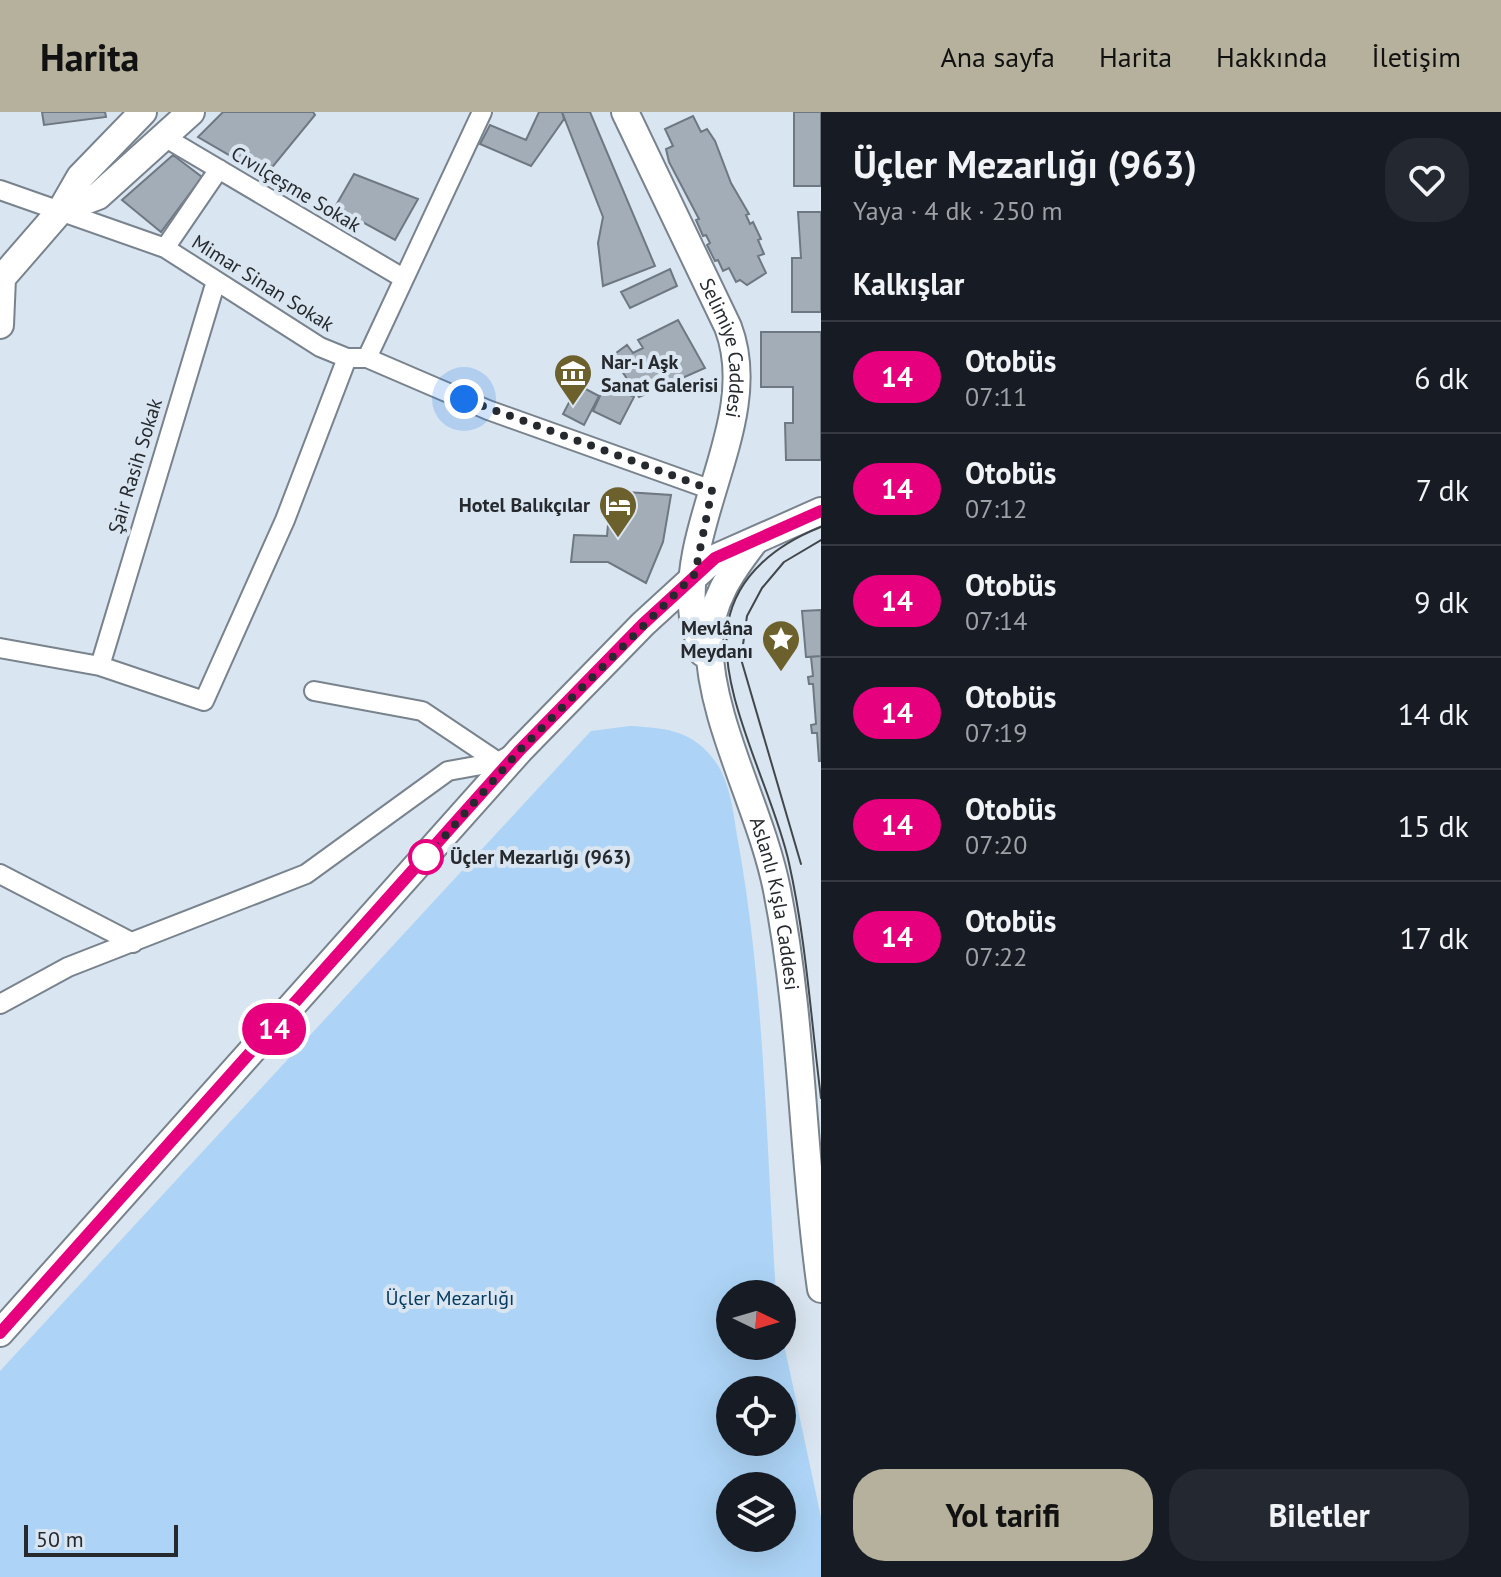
<!DOCTYPE html>
<html lang="tr">
<meta charset="utf-8">
<style>
body{margin:0;font-family:"PT Sans",sans-serif;background:#242831;color:#f1f3f6;height:100vh;display:flex;flex-direction:column;font-size:30px;white-space:nowrap}
*{box-sizing:border-box;margin:0}
p{font-size:26px;color:#9ea1a6}
.icon{flex:none;width:44px;height:44px;fill:none;stroke:currentColor;stroke-width:2;stroke-linecap:round;stroke-linejoin:round}
.map{position:relative;flex:1;overflow:hidden}
.panel{display:flex;flex-direction:column;background:#171b24;width:680px}
.panel>*{flex:none}
.badge{padding:0 16px;border-radius:26px;font-size:28px;line-height:52px}
.needle{width:52px;rotate:95deg}
.tools{position:absolute;left:716px;top:1168px;display:grid;gap:16px}
.tools a{display:grid;place-items:center;width:80px;height:80px;border-radius:50%;background:#171b24;box-shadow:0 8px 32px #0002;font-size:40px}
.scale{position:absolute;left:24px;bottom:20px;width:154px;box-sizing:border-box;padding-left:8px;border:4px solid #262a2e;border-top:0;font-size:22px;line-height:28px;white-space:nowrap;color:#262a2e;-webkit-text-stroke:6px #d9e5f0;paint-order:stroke}
.you{position:absolute;width:40px;height:40px;margin:-20px;border:6px solid #fff;border-radius:50%;background:#1a73e8;box-shadow:0 0 0 12px #1a73e833}
.map>.badge{position:absolute;translate:-50% -50%;box-shadow:0 0 0 4px #fff}
h2{padding:0 32px;font-size:30px;line-height:72px}
.round{display:grid;place-items:center;flex:none;width:84px;height:84px;border-radius:32px;background:#242831}
.head{display:flex;align-items:center;justify-content:space-between;height:136px;padding:0 32px}
h1{font-size:38px;font-weight:600;line-height:60px}
.button{display:flex;gap:16px;margin-top:auto;padding:16px 32px}
.button a{flex:1;height:92px;border-radius:32px;background:#b5b19c;color:#111;font-size:32px;font-weight:600;line-height:92px;text-align:center}
.button a+a{background:#242831;color:#f1f3f6}
ul{padding:0;list-style:none}
li{display:flex;align-items:center;gap:24px;height:112px;padding:0 32px;border-top:2px solid #363941}
li div{flex:1}
li b{display:block;font-size:30px}
li em{font-style:normal}
li .badge{min-width:88px;font-weight:700;text-align:center}
header{display:flex;align-items:center;gap:48px;box-sizing:border-box;height:112px;padding:0 40px;background:#b5b19c;color:#111}
header strong{font-size:38px}
nav{display:flex;gap:44px;margin-inline-start:auto;font-size:28px}
main{display:flex;flex:1;min-height:0}
.map>svg:first-child{display:block}
.green{fill:#add4f6;fill-rule:evenodd}
.building{fill:#a2adb7;stroke:#6e7882;stroke-width:2}
.lines{fill:none;stroke-linecap:round;stroke-linejoin:round}
.street-casing{stroke:#79838d;stroke-width:22}
.secondary-casing{stroke:#79838d;stroke-width:30}
.street{stroke:#fff;stroke-width:18}
.secondary{stroke:#fff;stroke-width:26}
.tram{stroke:#42474c;stroke-width:2}
.line-casing{stroke:#fff;stroke-width:18}
.line{stroke:#e6007e;stroke-width:12}
.walk{stroke:#262a2e;stroke-width:8;stroke-dasharray:0 14.4}
.stop-dot{fill:#fff;stroke:#e6007e;stroke-width:4}
.labels{text-anchor:middle;dominant-baseline:central;stroke-width:8;stroke-linejoin:round;paint-order:stroke}
.street-label{font-size:20px;fill:#262a2e;stroke:#d9e5f0}
.poi-label{font-size:20px;font-weight:bold;fill:#262a2e;stroke:#d9e5f0;text-anchor:end}
.stop-label{font-size:20px;font-weight:bold;fill:#262a2e;stroke:#d9e5f0;text-anchor:start}
.park-label{font-size:20px;fill:#053b60;stroke:#d9e5f0}
</style>
<header>
<strong>Harita</strong>
<nav><a>Ana sayfa</a><a>Harita</a><a>Hakkında</a><a>İletişim</a></nav>
</header>
<main>
<div class="map">
<svg width="821" height="1465" viewBox="0 0 821 1465">
<rect width="100%" height="100%" fill="#d9e5f0"/>
<path class="green" d="M630 614C662 616 689 617 711 644 731 667 733 701 738 729 765 878 766 1032 776 1182H730V1234H782V1223L821 1405V1465H0V1259L591 619ZM730 1278H782V1330H730ZM730 1374H782V1426H730Z"/>
<path class="building" d="M42 0H105L106 5 44 13Z
M223 0H313L315 3 265 64 198 25Z
M539 0H562L564 7 531 54 480 32 490 13 526 28Z
M562 0H590L655 154 603 174 598 131 603 105Z
M794 0H821V74H794Z
M693 4 701 20 707 17 715 29 731 71 749 102 746 103 750 112 753 110 761 127 758 128 764 142 758 144 766 161 747 173 740 168 736 170 729 156 723 159 718 148 715 149 707 133 710 131 706 123 703 124 696 108 699 107 669 50 666 37 673 34 665 17Z
M173 43 202 65 161 120 122 88Z
M354 62 418 87 395 128 335 95Z
M798 100H821V200H792V146H801Z
M670 157 677 174 630 196 621 180Z
M678 208 705 256 639 285 612 244 627 233 633 241 643 236 638 228Z
M761 220H821V348H786L785 311H793V275H761Z
M606 271 634 285 620 312 593 299Z
M578 273 599 284 584 313 563 302Z
M611 379 671 383 663 430 646 471 608 450H571L574 423 607 424Z
M821 498V544L806 545 802 499Z
M821 544V649H819L817 621H812L811 613 816 612 813 572H809L808 565 813 564 811 545Z"/>
<g class="lines">
<defs>
<path id="street" d="M166 26 403 166
M0 78 165 136 320 235 347 246H367L488 298 712 378
M165 136 219 57
M367 246 482 0
M0 536 100 554 204 589 285 408 347 246
M100 554 216 169
M314 579 422 599 498 650
M0 762 133 831
M0 892 68 855 306 762 448 659 498 650 511 643"/>
<g id="secondary">
<path id="s1" d="M625 0 728 215C763 307 680 409 693 505 695 517 700 529 703 541"/>
<path d="M61 98 98 84 191 0"/>
<path d="M0 213 2 166 61 98 80 65 143 0"/>
<path id="s2" d="M755 429C731 460 709 491 709 532 711 612 761 697 777 778 803 909 802 1045 821 1177"/>
<path d="M0 1221 520 638 643 512 715 446 821 399"/>
</g>
</defs>
<use href="#street" class="street-casing"/>
<use href="#secondary" class="secondary-casing"/>
<use href="#street" class="street"/>
<use href="#secondary" class="secondary"/>
<path class="tram" d="M821 415C778 432 737 462 728 511 716 580 774 680 789 751 806 827 811 908 821 986
M801 752 741 547 747 504 762 476 784 450 821 428"/>
</g>
<g class="lines">
<defs>
<path id="line" d="M0 1221 520 638 643 512 715 446 821 399"/>
</defs>
<use href="#line" class="line-casing"/>
<use href="#line" class="line"/>
<path class="walk" d="M426 745 417 756 520 638 695 462 712 378 464 287"/>
</g>
<defs>
<symbol id="museum-pin" viewBox="-11 -11 22 30"><path d="M0 17L-7.5 6A9.5 9.5 0 1 1 7.5 6Z" fill="#6c602d" stroke="#d9e5f0"/><path d="M0-6L6-3V-2H-6V-3ZM-5-1h2V3h-2ZM-1-1h2V3h-2ZM3-1h2V3H3ZM-6 4H6V6H-6Z" fill="#fff"/></symbol>
<symbol id="hotel-pin" viewBox="-11 -11 22 30"><path d="M0 17L-7.5 6A9.5 9.5 0 1 1 7.5 6Z" fill="#6c602d" stroke="#d9e5f0"/><path d="M-6-4.5h1.5V1H6V5H4.5V3h-9V5H-6ZM-4 0a1.8 1.8 0 1 1 3.6 0ZM.5 0V-2.5h3Q6-2.5 6 0Z" fill="#fff"/></symbol>
<symbol id="sight-pin" viewBox="-11 -11 22 30"><path d="M0 17L-7.5 6A9.5 9.5 0 1 1 7.5 6Z" fill="#6c602d" stroke="#d9e5f0"/><path d="M0-6L1.8-2.2L6-1.7L2.9 1.2L3.7 5.4L0 3.3L-3.7 5.4L-2.9 1.2L-6-1.7L-1.8-2.2Z" fill="#fff"/></symbol>
</defs>
<g fill-rule="evenodd">
<use href="#museum-pin" x="551" y="239" width="44" height="60"/>
<use href="#hotel-pin" x="596" y="371" width="44" height="60"/>
<use href="#sight-pin" x="759" y="505" width="44" height="60"/>
</g>
<circle class="stop-dot" cx="426" cy="745" r="16"/>
<g class="labels">
<g class="street-label">
<text transform="translate(296 77) rotate(31)">Cıvılçeşme Sokak</text>
<text transform="translate(263 171) rotate(32)">Mimar Sinan Sokak</text>
<text stroke="none"><textPath href="#s1" startOffset="258">Selimiye Caddesi</textPath></text>
<text transform="translate(135 354) rotate(-73)">Şair Rasih Sokak</text>
<text stroke="none"><textPath href="#s2" startOffset="384">Aslanlı Kışla Caddesi</textPath></text>
</g>
<g class="poi-label">
<text x="601" y="250" text-anchor="start">Nar-ı Aşk<tspan x="601" dy="23">Sanat Galerisi</tspan></text>
<text x="590" y="393">Hotel Balıkçılar</text>
<text x="753" y="516">Mevlâna<tspan x="753" dy="23">Meydanı</tspan></text>
</g>
<g class="stop-label">
<text x="450" y="745">Üçler Mezarlığı (963)</text>
</g>
<g class="park-label">
<text x="450" y="1186">Üçler Mezarlığı</text>
</g>
</g>
</svg>
<div class="tools">
<a><svg class="needle" viewBox="-14 -14 28 28"><path d="M0-13l5 13h-10z" fill="#e53935"/><path d="M0 13l5-13h-10z" fill="#9ea1a6"/></svg></a>
<a><svg class="icon" aria-label="locate" viewBox="0 0 24 24"><circle cx="12" cy="12" r="6"/><path d="M12 2v4M12 18v4M2 12h4M18 12h4"/></svg></a>
<a><svg class="icon" aria-label="layers" viewBox="0 0 24 24"><path d="M12 4l9 5-9 5-9-5zM3 14l9 5 9-5"/></svg></a>
</div>
<div class="scale">50 m</div>
<div class="you" style="left:464px;top:287px"></div>
<b class="badge" style="left:274px;top:917px;background:#e6007e;color:#fff">14</b>
</div>
<section class="panel">
<div class="head"><div><h1>Üçler Mezarlığı (963)</h1><p>Yaya · 4 dk · 250 m</p></div><a class="round"><svg class="icon" aria-label="heart" viewBox="0 0 24 24"><path d="M12 20l-8-8c-3-5 5-10 8-4 3-6 11-1 8 4z"/></svg></a></div>
<h2>Kalkışlar</h2>
<ul>
<li><span class="badge" style="background:#e6007e;color:#fff">14</span><div><b>Otobüs</b><p>07:11</p></div><em>6 dk</em></li>
<li><span class="badge" style="background:#e6007e;color:#fff">14</span><div><b>Otobüs</b><p>07:12</p></div><em>7 dk</em></li>
<li><span class="badge" style="background:#e6007e;color:#fff">14</span><div><b>Otobüs</b><p>07:14</p></div><em>9 dk</em></li>
<li><span class="badge" style="background:#e6007e;color:#fff">14</span><div><b>Otobüs</b><p>07:19</p></div><em>14 dk</em></li>
<li><span class="badge" style="background:#e6007e;color:#fff">14</span><div><b>Otobüs</b><p>07:20</p></div><em>15 dk</em></li>
<li><span class="badge" style="background:#e6007e;color:#fff">14</span><div><b>Otobüs</b><p>07:22</p></div><em>17 dk</em></li>
</ul>
<div class="button"><a>Yol tarifi</a><a>Biletler</a></div>
</section>
</main>
